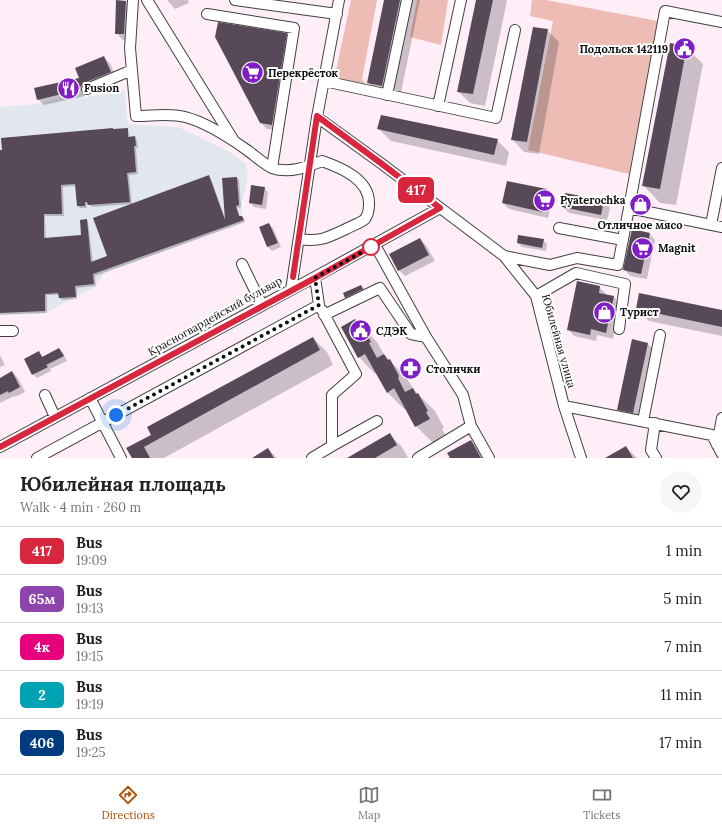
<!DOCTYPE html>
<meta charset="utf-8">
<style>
body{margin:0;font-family:Lora,serif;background:#f6f6f6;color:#222;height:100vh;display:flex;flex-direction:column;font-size:15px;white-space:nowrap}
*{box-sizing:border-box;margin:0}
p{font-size:13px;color:#767676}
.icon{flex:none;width:22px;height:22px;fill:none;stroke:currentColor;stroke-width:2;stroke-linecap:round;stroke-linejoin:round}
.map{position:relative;height:458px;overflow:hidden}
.panel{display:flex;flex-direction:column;background:#fff;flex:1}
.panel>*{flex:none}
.badge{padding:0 8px;border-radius:6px;font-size:14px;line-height:26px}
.you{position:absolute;width:20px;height:20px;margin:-10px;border:3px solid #fff;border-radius:50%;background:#1a73e8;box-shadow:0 0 0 6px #1a73e833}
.map>.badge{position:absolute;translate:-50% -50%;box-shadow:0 0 0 2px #fff}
.round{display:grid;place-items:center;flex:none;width:42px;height:42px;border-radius:21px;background:#f6f6f6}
.head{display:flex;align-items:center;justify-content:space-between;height:68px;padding:0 20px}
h1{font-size:19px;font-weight:800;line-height:30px}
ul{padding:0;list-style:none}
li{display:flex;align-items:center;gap:12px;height:48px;padding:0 20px;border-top:1px solid #e0e0e0}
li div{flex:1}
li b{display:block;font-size:15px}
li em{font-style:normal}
li .badge{min-width:44px;font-weight:700;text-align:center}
.menu{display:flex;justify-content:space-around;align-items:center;height:56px;border-top:1px solid #e0e0e0;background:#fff;font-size:11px;color:#767676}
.menu a{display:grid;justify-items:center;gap:2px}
.menu .selected{color:#b45309}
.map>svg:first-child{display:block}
.industrial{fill:#e1e7ed}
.green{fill:#ecbcb5}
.shadow{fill:#0003}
.building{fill:#574957}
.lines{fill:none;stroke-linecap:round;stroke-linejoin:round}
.minor-casing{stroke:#414141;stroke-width:12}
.minor{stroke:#fff;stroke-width:10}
.line-casing{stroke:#fff;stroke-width:9}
.line{stroke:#d7263d;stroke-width:6}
.walk{stroke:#0e0e0e;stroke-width:4;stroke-dasharray:0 7.2}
.stop-dot{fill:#fff;stroke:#d7263d;stroke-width:2}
.labels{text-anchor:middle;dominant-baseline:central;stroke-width:4;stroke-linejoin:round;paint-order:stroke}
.poi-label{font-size:11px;font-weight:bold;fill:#0e0e0e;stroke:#fff;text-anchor:start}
.street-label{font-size:11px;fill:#0e0e0e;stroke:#fff}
</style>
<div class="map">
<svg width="722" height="458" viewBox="0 0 722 458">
<rect width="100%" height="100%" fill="#ffeef8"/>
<path class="industrial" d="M124 90 128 124 178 127 228 151 246 164 248 176 241 208 244 222 104 273 95 287 45 313 0 314V107L36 104 83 92 84 98Z"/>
<path class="green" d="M351 0H377L362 79 365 83 363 88 334 80Z
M417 0H448L441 45 410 37Z
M532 0H546L658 21 629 174 528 150 553 21 530 16Z"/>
<path class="shadow" d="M167 0H188L189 3 175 9Z
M385 0H420L399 102 385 99 368 83Z
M477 0H506L507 1 485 106 470 103 458 91Z
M117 1 126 2 132 8 130 40H123L116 33Z
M547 30 559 42 539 154 524 152 512 139Z
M286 34 292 41 278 130 267 129 260 122Z
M686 47 703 64 676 205 660 203 644 186Z
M103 57 110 63 116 78 91 89 84 94 85 96 44 105 38 99 81 78Z
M127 129 129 132 130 138 135 137 137 140 138 148H136L138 174 129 175 132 204 92 207 89 204 86 205 87 208H80L78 206 76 186 63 187 64 216H45L46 239 83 236 86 220 88 222 93 262 108 257 208 177 211 179 225 218 237 178 239 180 241 207 237 208 240 217H242L244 219 245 222 95 276 96 286 77 288V299L62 300 60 298 59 295H47V313L0 315V151Z
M379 129 497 140 509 152 506 166 391 141Z
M264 188 268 192 266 209 254 207 250 203Z
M547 190 553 197 548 218 509 209 503 203Z
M603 201 610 208 607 220 569 213 563 207Z
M269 224 273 228 281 247 272 251 268 247Z
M649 233 655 240 647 279 630 276 624 269Z
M420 239 426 245 435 261 405 276 399 270Z
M543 240 547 244 546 251 522 247 518 243Z
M361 286 365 290 350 301 346 297Z
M599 287 606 294V295L614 297 620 304 613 339 597 335 596 341 574 336 568 329Z
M637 309 722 311V336L649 321Z
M355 320 377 342 385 356 406 377 414 390 435 411 444 428 442 429 446 436 433 443 416 426 406 408 404 409 387 392 377 373 375 374 359 357Z
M313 338 327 352 333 365 164 458H133L152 435Z
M647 343 660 356 645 424 630 421 618 409Z
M59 349 63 353 67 361 50 369 51 371 37 378 33 374 25 359 39 352 44 358Z
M0 355 5 365 0 367Z
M12 372 18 378 25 392 15 397 14 396 0 403V379Z
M390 435 402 447 408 458H349Z
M471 441 488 458H449L451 457Z
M626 447 637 458H611Z
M268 449 277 458H256Z"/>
<path class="building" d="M116 0 126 1 124 34H115Z
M384 0H400L382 86 367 83Z
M476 0H493L473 94 457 92Z
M218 22 287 33 272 125 260 123 215 37Z
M533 27 548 29 527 142 511 140Z
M670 43 687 46 660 189 642 186Z
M104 56 111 72 84 83 79 88V90L37 100 34 88 79 78 75 68Z
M381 115 498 139 494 155 377 129Z
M113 128V129L128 128V137L135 136 136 146H134L136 172 127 173 130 202 88 205 87 202H85V206H77L75 184 61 185 62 214H44V238L81 235 80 220 87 219 91 262 107 256 93 218 209 175 225 220 222 178 237 177 239 205 236 206 239 216H242L244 220 93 274 94 284 75 286 76 297 59 298 58 293 45 294V311L0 313V150H2L1 138Z
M507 181 547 189 542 212 502 203Z
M251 185 265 187 262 205 249 203Z
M565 193 604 200 601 215 562 207Z
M269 223 278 243 267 247 259 227Z
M632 229 650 233 641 274 623 270Z
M518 235 544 239 542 248 517 243Z
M420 238 429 255 398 271 389 254Z
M577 281 600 286 599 293 614 296 606 333 591 329 590 335 567 330Z
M361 285 363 289 345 298 343 293Z
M639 293 722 310V327L636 309Z
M355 319 359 325 361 324 371 342 369 343 377 358 384 354 388 360 390 359 399 376 398 378 405 392 413 388 416 394 418 393 428 411 426 412 430 419 415 427 394 388 387 393 365 354 358 358 341 327Z
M313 337 320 350 144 447 150 458H132L126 448 151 435 147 427Z
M632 339 648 343 633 413 617 410Z
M59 348 64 356 46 365 48 367 32 375 24 359 39 351 42 357Z
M12 371 20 387 9 393 8 391 0 395V378Z
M390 433 397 445 375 458H347Z
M471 440 481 458H450L447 453Z
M626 446 633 458H605Z
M268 448 274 458H252Z"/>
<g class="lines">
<defs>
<path id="minor" d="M133 0 130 48 136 116C153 116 169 113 185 117 205 122 230 138 247 150 254 155 265 165 272 168 289 174 307 167 322 161 342 168 370 180 369 204 369 208 368 215 365 219 361 223 351 226 346 229 327 238 320 242 299 239
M147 0 234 141
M235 0 337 14
M207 14 294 28 272 168
M324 81 496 118 515 30
M87 89 132 70
M387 95 407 0
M438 106 461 0
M317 117 382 164 504 256 536 296 564 406 581 458
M629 208 665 11 722 22
M711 225 722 168
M559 228 623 240
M375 245 426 337
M504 256 550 265 577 258 618 265 629 208 722 227
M242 264 262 305
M291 290 317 117 339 0
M536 296 576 273 625 284 619 329
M322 310 356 374 332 395V446L377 421
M324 315 380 288 411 334 426 337 463 395 471 426
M0 331H13
M45 395 55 417
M90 398 121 458
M564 406 712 435 722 454
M643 421 660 335
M655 423 651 450 656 458
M717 445 722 418
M0 447 315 277 440 208
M37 458 319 305 315 277
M312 458 332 446
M418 458 471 426 489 458"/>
</defs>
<use href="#minor" class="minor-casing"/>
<use href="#minor" class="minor"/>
</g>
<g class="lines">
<defs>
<path id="line" d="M0 447 315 278 440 208 382 164 317 116 293 277"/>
</defs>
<use href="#line" class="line-casing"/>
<use href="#line" class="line"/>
<path class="walk" d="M116 415 319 305 315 278 375 245 371 247"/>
</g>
<defs>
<symbol id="civic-disc" viewBox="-11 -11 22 22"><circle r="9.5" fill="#811dc6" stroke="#fff"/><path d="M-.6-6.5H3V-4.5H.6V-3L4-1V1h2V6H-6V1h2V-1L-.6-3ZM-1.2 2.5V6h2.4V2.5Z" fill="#fff"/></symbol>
<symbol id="supermarket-disc" viewBox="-11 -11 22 22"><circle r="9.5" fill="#811dc6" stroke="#fff"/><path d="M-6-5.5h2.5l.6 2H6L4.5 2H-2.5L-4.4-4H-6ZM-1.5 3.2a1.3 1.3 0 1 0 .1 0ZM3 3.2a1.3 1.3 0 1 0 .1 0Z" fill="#fff"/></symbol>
<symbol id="restaurant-disc" viewBox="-11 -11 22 22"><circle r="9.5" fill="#811dc6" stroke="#fff"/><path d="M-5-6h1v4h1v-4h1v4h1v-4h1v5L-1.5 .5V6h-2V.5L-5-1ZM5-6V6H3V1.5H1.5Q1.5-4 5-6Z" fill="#fff"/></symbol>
<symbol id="shop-disc" viewBox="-11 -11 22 22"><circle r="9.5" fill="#811dc6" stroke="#fff"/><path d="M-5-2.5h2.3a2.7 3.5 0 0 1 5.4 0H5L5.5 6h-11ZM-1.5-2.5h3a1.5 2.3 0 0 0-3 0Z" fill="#fff"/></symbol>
<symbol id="pharmacy-disc" viewBox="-11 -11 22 22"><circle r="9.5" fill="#811dc6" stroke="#fff"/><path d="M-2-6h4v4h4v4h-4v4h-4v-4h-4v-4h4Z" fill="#fff"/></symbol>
</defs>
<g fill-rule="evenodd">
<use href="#civic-disc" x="672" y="36" width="25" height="25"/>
<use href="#supermarket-disc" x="240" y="60" width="25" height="25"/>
<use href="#restaurant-disc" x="56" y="76" width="25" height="25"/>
<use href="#supermarket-disc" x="532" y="188" width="25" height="25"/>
<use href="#shop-disc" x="628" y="192" width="25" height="25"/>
<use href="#supermarket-disc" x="630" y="236" width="25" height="25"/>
<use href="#shop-disc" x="592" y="300" width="25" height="25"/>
<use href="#civic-disc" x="348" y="318" width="25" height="25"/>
<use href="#pharmacy-disc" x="398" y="356" width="25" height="25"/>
</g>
<circle class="stop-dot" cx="371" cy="247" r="8"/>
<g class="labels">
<g class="poi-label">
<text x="668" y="49" text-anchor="end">Подольск 142119</text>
<text x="268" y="73">Перекрёсток</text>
<text x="84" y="88">Fusion</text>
<text x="560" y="200">Pyaterochka</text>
<text x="640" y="225" text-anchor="middle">Отличное мясо</text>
<text x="658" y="248">Magnit</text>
<text x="620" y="312">Турист</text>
<text x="376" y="331">СДЭК</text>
<text x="426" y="369">Столички</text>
</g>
<g class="street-label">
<text transform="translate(215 316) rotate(-29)">Красногвардейский бульвар</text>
<text transform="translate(559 341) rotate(74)">Юбилейная улица</text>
</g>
</g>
</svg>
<div class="you" style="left:116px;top:415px"></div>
<b class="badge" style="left:416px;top:190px;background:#d7263d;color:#fff">417</b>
</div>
<section class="panel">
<div class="head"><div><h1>Юбилейная площадь</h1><p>Walk · 4 min · 260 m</p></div><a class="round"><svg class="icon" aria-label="heart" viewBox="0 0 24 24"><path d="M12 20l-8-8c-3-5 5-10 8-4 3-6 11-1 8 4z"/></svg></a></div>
<ul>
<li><span class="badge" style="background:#d7263d;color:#fff">417</span><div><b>Bus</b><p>19:09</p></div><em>1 min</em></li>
<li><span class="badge" style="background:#8e44ad;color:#fff">65м</span><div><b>Bus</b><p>19:13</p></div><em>5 min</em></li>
<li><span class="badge" style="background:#e6007e;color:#fff">4к</span><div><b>Bus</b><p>19:15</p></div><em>7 min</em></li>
<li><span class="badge" style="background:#00a3b4;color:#fff">2</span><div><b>Bus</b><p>19:19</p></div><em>11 min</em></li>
<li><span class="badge" style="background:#003b80;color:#fff">406</span><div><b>Bus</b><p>19:25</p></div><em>17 min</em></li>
</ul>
</section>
<nav class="menu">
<a class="selected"><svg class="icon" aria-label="directions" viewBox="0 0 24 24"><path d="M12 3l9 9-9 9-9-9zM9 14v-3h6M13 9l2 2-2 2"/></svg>Directions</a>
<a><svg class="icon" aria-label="map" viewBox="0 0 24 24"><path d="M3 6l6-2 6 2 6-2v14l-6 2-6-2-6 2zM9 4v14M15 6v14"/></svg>Map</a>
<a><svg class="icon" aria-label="tickets" viewBox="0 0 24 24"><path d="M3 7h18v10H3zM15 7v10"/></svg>Tickets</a>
</nav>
